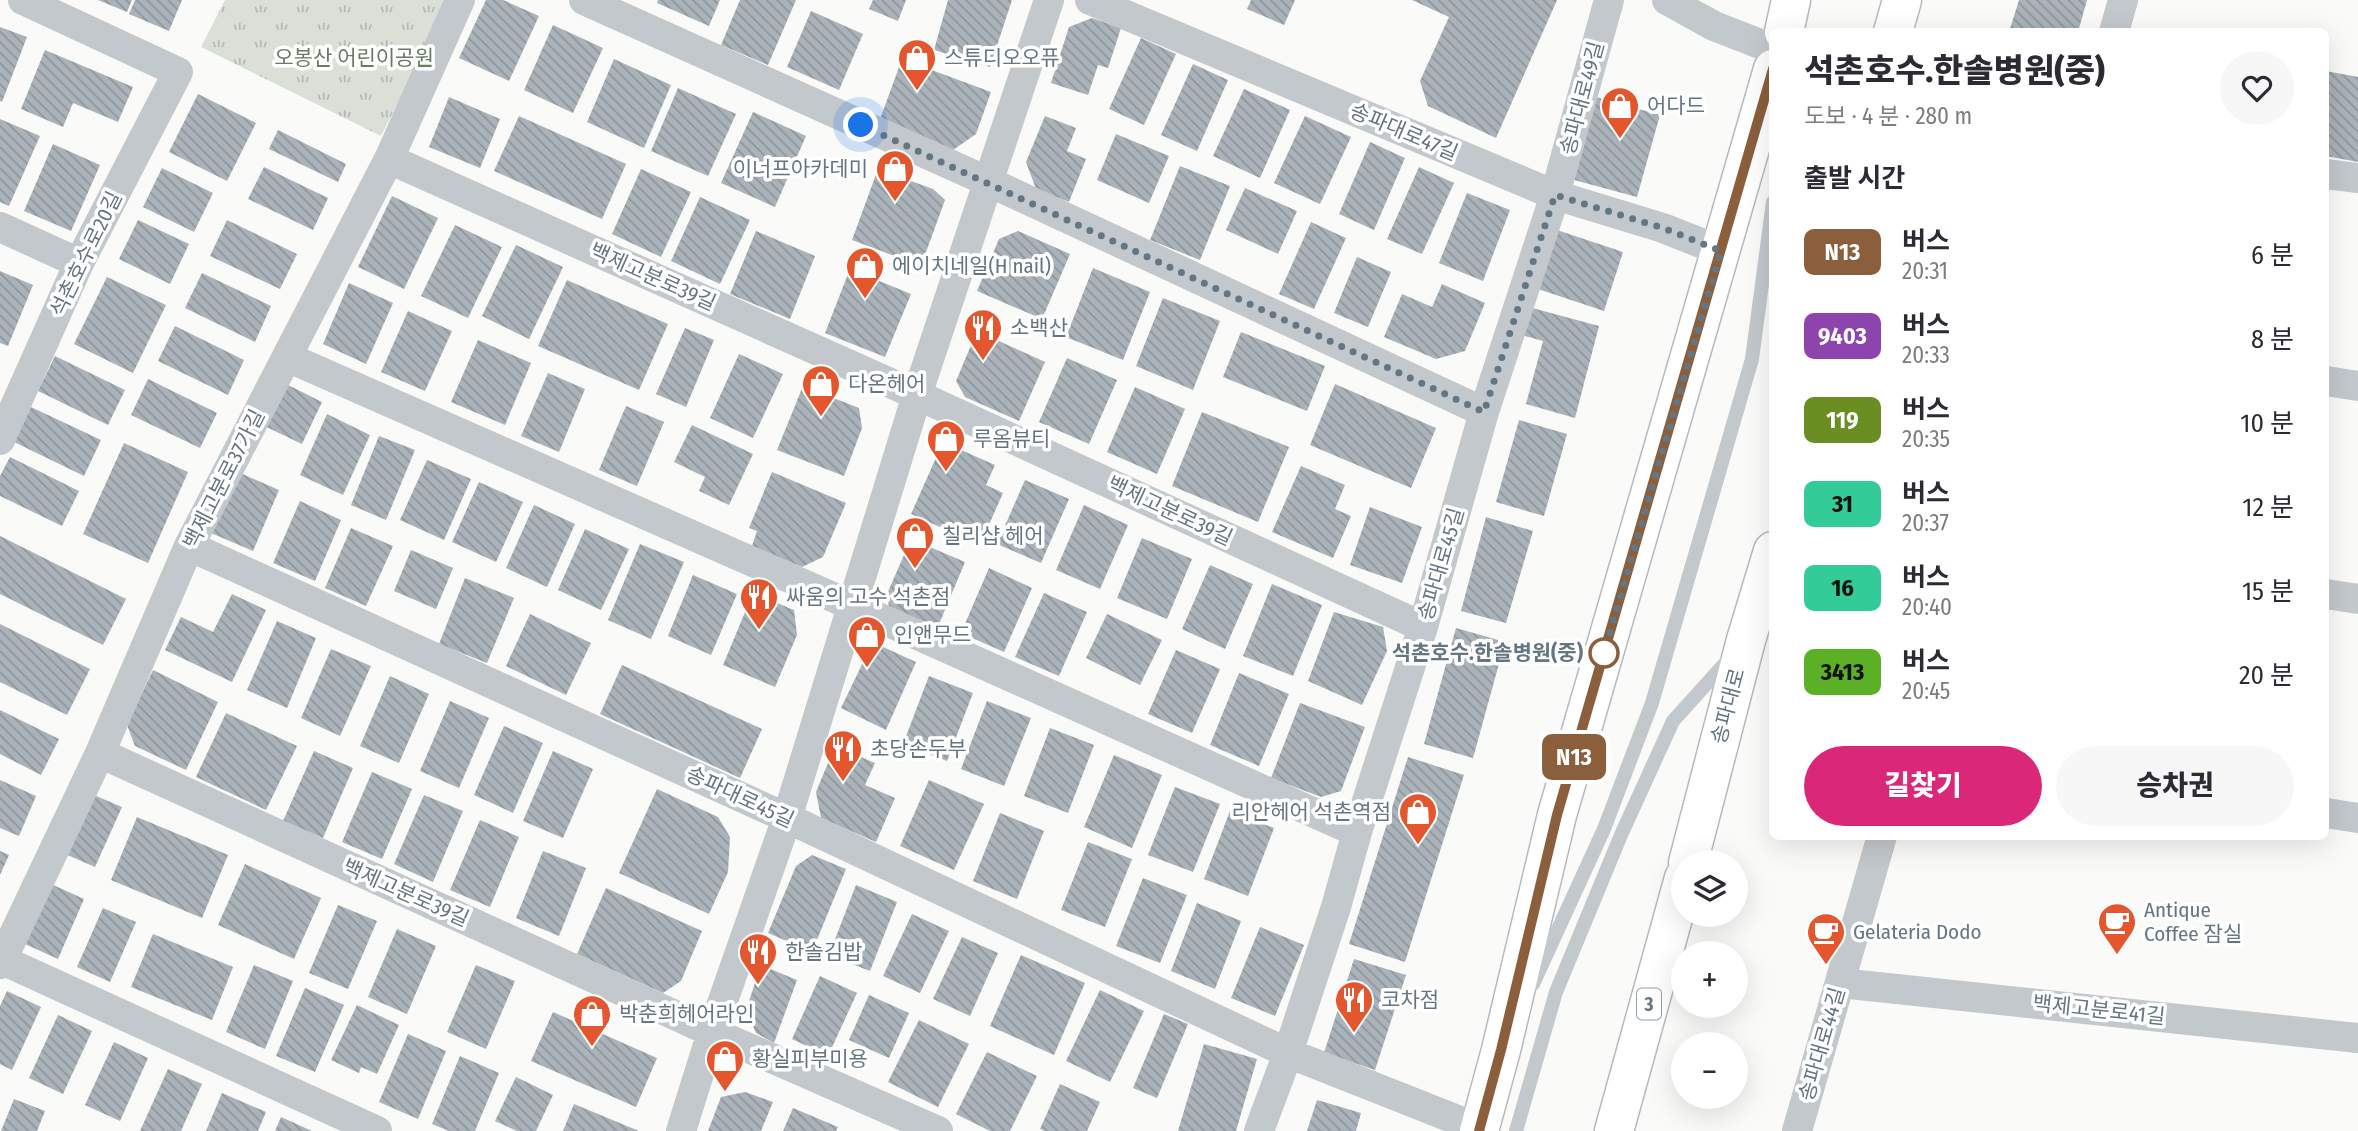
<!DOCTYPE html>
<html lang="ko">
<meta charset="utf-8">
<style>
body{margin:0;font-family:"Fira Sans Condensed","Noto Sans KR",sans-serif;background:#f7f7f7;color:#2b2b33;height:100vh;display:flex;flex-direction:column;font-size:26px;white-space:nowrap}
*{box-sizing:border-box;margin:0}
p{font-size:23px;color:#7c7c81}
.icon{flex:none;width:38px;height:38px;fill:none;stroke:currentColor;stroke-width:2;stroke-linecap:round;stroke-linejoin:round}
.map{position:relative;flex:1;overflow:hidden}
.sheet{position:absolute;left:1769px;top:28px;width:560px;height:812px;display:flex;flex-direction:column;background:#fff;border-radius:10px;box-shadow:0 7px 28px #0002}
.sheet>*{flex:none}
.badge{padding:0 14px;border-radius:10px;font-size:24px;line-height:46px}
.controls{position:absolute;left:1671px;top:850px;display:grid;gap:14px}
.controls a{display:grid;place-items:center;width:77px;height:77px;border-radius:50%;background:#fff;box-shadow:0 7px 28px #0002;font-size:35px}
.you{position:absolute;width:35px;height:35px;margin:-18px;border:5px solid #fff;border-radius:50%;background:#1a73e8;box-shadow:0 0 0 10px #1a73e833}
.map>.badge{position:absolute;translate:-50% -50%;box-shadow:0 0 0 4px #fff}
h2{padding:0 35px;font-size:26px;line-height:63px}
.round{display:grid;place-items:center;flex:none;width:74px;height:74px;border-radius:37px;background:#f7f7f7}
.summary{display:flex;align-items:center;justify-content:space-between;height:119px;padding:0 35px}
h1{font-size:33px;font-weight:800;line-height:52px}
.cta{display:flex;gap:14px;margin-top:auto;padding:14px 35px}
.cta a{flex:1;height:80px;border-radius:42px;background:#db2777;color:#fff;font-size:28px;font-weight:800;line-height:80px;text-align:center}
.cta a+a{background:#f7f7f7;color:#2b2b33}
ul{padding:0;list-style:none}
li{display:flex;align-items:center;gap:21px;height:84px;padding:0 35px}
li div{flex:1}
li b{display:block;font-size:26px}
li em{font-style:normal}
li .badge{min-width:77px;font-weight:700;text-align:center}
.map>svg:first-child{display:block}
.park{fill:url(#park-tufts)}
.building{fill:url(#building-back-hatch)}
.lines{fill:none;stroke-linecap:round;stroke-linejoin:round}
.primary-casing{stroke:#b5babe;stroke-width:41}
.service{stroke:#c3c8cc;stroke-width:14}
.minor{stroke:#c3c8cc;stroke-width:30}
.primary{stroke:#fff;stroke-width:38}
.line-casing{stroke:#fff;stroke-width:16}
.line{stroke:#8b5e3c;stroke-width:10}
.walk{stroke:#657683;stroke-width:7;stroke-dasharray:0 12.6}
.stop-dot{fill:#fff;stroke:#8b5e3c;stroke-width:3.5}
.labels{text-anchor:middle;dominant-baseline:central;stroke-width:7;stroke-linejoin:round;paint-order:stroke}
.shield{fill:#fff;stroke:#939fa8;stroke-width:2}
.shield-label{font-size:19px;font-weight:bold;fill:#657683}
.park-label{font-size:21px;fill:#687a64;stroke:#fff}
.poi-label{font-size:21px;fill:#657683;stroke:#fff;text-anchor:start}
.street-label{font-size:21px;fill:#657683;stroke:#fff}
.stop-label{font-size:21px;font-weight:bold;fill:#657683;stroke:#fff;text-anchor:end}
</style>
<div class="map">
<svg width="2358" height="1131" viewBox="0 0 2358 1131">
<defs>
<pattern id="park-tufts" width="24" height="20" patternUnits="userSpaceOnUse" patternTransform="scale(1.75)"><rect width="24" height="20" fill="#dadfd7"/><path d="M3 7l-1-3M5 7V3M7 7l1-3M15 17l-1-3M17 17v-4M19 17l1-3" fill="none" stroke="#b4b9b4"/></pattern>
<pattern id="building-back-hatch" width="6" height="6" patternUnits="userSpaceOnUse" patternTransform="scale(1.75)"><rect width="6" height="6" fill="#aab3b9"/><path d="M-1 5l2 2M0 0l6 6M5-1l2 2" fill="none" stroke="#8e969c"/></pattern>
</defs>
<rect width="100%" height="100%" fill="#fafaf8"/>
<path class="park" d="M225 0H450L381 136 201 47Z"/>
<path class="building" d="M98 0H132L127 12Z
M135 0H182L169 31 129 14Z
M486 0H503L539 16 509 81 459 58Z
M658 0H720L709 26 657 3Z
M740 0H796L768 65 721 45Z
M873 0H906L898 21 869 9Z
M948 0H1012L990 67 934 50Z
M1251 0H1295L1284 25 1247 9Z
M1412 0H1557L1496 138 1428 106 1420 81 1449 17Z
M2019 0H2087L2078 32H2009Z
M811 11 863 34 839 90 787 67Z
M1092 18 1121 28 1108 68 1098 65 1088 95 1051 83 1069 27Z
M553 25 603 48 573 113 524 90Z
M0 27 27 37 2 102 0 101Z
M1141 38 1176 54 1144 125 1109 109Z
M45 50 133 87 118 122 73 103 63 127 21 109Z
M614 59 671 85 644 148 587 122Z
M902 59 991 92 976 134 953 150 879 122Z
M1193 64 1228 80 1197 151 1161 135Z
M2326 71 2358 77V162L2326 156Z
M678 88 736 114 708 176 651 151Z
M1244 89 1290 110 1260 178 1213 156Z
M198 94 256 123 227 181 169 152Z
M449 97 500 119 480 168 429 147Z
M1596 97 1660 115 1637 197 1574 180Z
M753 112 806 136 775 207 721 183Z
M519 116 626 164 602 219 494 171Z
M1045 116 1076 128 1067 151 1086 159 1069 202 1036 189 1026 162Z
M1305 116 1351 137 1320 204 1274 183Z
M0 119 40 136 9 206 0 202Z
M278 130 346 164 338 182 269 149Z
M1116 134 1169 156 1149 203 1097 180Z
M1370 142 1405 158 1374 230 1339 214Z
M53 144 100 165 71 231 24 211Z
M1180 166 1230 186 1200 260 1150 240Z
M264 167 328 198 313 230 248 199Z
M1419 167 1454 183 1422 254 1387 239Z
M162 168 213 193 194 232 143 207Z
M641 169 691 192 661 257 612 234Z
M878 169 933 189 945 200 921 266 852 240Z
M1245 188 1297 211 1278 254 1226 230Z
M1467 193 1510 210 1483 281 1439 263Z
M392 196 438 218 404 289 358 267Z
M700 197 750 220 720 284 671 261Z
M138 220 189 244 170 284 119 259Z
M227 220 297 254 280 289 210 256Z
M1311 222 1346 238 1314 309 1279 294Z
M455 225 502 247 468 318 421 296Z
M1557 230 1623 252 1604 311 1538 289Z
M756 231 815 256 790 319 730 294Z
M1018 231 1070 254 1042 319 977 291 999 239Z
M516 245 563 267 529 339 482 316Z
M1357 257 1391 272 1368 327 1334 313Z
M1093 268 1150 292 1123 360 1066 337Z
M850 269 911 294 885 357 825 333Z
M0 271 33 285 8 346 0 343Z
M202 273 271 306 255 342 185 308Z
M107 277 166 305 133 373 74 344Z
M567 280 668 324 639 390 538 346Z
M349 283 393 303 366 364 323 344Z
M1442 284 1485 303 1465 351 1436 359 1384 337 1402 294 1432 307Z
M1163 298 1220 321 1193 390 1136 366Z
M1521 305 1599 326 1575 418 1526 404 1543 341 1514 333Z
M408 311 452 331 425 391 381 372Z
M175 326 244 360 228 395 158 361Z
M685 328 714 340 686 407 656 394Z
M977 331 1045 362 1019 421 965 397 956 381Z
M1241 332 1325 366 1307 411 1223 377Z
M478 340 531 363 505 425 451 402Z
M739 354 783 374 753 438 710 418Z
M55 356 125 390 108 425 38 391Z
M1067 358 1117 380 1089 444 1039 422Z
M548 373 585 389 559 452 521 436Z
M148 379 217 413 200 448 131 415Z
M280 381 322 402 302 444 260 424Z
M1335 384 1436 428 1411 488 1310 445Z
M803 386 859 408 862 428 844 476 777 450Z
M1135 387 1185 409 1157 474 1107 452Z
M626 406 664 422 637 486 599 470Z
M31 407 101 440 84 476 14 442Z
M1202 412 1289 447 1258 522 1172 486Z
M327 414 370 435 343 495 300 475Z
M1519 420 1567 434 1544 516 1496 502Z
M692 425 753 454 729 505 699 491 705 477 674 462Z
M379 436 415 450 386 520 351 505Z
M943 442 995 465 986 485 1003 493 980 545 911 514Z
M124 443 188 472 148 563 83 534Z
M10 457 79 491 62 526 0 496V476Z
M427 460 471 479 444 540 400 520Z
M1301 466 1345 485 1335 509 1351 516 1333 558 1272 532Z
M238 472 279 490 253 551 211 533Z
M772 472 846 503 823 557 802 567 752 546 757 531 749 528Z
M1025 480 1069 499 1041 563 997 544Z
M479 482 523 502 496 562 452 542Z
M300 501 341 520 315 581 273 563Z
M534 505 575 524 547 587 506 568Z
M1084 505 1128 525 1100 589 1056 570Z
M1370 507 1422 527 1402 583 1350 565Z
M1486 517 1533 531 1506 623 1461 611Z
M351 528 393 546 366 606 325 588Z
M585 529 629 549 601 610 558 590Z
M0 536 126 599 103 645 0 594Z
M1142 538 1192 559 1167 619 1117 598Z
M911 539 965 562 937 629 889 608 887 594Z
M640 544 684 562 651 639 608 620Z
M411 550 453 568 436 609 394 591Z
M1210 565 1253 584 1225 649 1182 629Z
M989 568 1032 588 1004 652 961 633Z
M693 575 737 594 711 655 668 636Z
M465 578 514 598 487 663 439 644Z
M1272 584 1322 605 1293 676 1243 656Z
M753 593 794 610 797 635 775 687 723 665Z
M1044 593 1087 612 1059 676 1015 657Z
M232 594 266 610 232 682 165 650 181 617 213 632Z
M1334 612 1383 627 1387 651 1362 705 1308 681Z
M530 614 591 643 566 695 506 666Z
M1107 614 1162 640 1140 685 1086 658Z
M277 621 316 638 287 708 247 690Z
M0 624 90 669 67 715 0 682Z
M1456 628 1505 642 1473 758 1424 744Z
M881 646 916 662 886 730 841 708 867 654Z
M331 649 371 666 340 736 301 718Z
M1176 650 1220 669 1192 733 1148 714Z
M622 665 762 729 740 778 600 714Z
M153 670 218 702 186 770 135 746 127 725Z
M1239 673 1289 694 1259 766 1210 745Z
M390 676 429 694 399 763 360 746Z
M929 676 973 693 947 761 903 744Z
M450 701 489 718 459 788 420 771Z
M987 701 1031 718 1004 786 961 769Z
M1300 703 1365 727 1341 791 1321 797 1271 778Z
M0 710 59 739 41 775 0 754Z
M226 713 297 746 266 810 196 777Z
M504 726 543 743 513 813 474 795Z
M1050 728 1094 745 1068 813 1024 796Z
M835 746 875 763 865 785 895 798 876 842 821 818 816 792Z
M314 751 353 768 323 838 283 821Z
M553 751 593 769 563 838 523 821Z
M1114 755 1162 775 1132 848 1084 827Z
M1408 757 1464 775 1405 962 1349 944Z
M372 772 412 789 382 859 342 842Z
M0 780 36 796 19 836 0 828Z
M929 780 984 804 954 870 900 846Z
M1175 787 1220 804 1193 872 1148 855Z
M657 789 718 817 730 837 728 872 709 914 619 873Z
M89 793 122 807 95 867 63 853Z
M424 795 463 811 433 882 394 864Z
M1230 811 1274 828 1248 896 1204 879Z
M1000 813 1044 831 1017 899 973 881Z
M137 817 228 855 202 918 111 880Z
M480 820 519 837 490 907 450 890Z
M1088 842 1132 859 1105 927 1061 910Z
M0 851 9 855 0 875Z
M543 851 586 868 559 936 516 918Z
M812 855 846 869 812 952 768 933 796 866Z
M245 864 321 898 294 959 218 925Z
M1143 878 1187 895 1160 963 1116 946Z
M51 884 84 899 58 959 25 944Z
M856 885 897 902 870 971 829 955Z
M606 888 702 931 681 981 663 993 577 954Z
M1197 903 1241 921 1215 989 1171 971Z
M338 905 377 921 348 989 309 973Z
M103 908 136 922 110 982 77 967Z
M912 914 949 931 920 993 883 976Z
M1260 927 1304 945 1275 1016 1231 998Z
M397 929 436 946 407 1014 368 997Z
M153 934 233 967 212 1020 131 987Z
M962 937 998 953 970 1016 933 999Z
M1021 955 1085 983 1054 1055 990 1026Z
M1354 959 1406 975 1375 1070 1324 1053Z
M254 965 293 981 265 1049 226 1032Z
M476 965 515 981 486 1049 447 1032Z
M761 965 797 980 774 1043 756 1033 746 1010Z
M820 976 857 993 828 1056 792 1039Z
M305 988 344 1005 315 1072 276 1056Z
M1100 990 1144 1011 1110 1082 1066 1061Z
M7 991 41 1007 12 1070 0 1064V1006Z
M869 995 909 1013 889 1058 849 1040Z
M357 1005 399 1025 377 1074 361 1067 359 1073 331 1060Z
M553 1012 657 1058 636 1107 531 1061Z
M1164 1014 1188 1024 1157 1098 1133 1088Z
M58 1015 92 1031 63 1094 29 1078Z
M919 1020 969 1044 938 1107 888 1082Z
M408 1034 446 1051 418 1119 379 1102Z
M114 1042 148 1058 120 1121 85 1105Z
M1204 1044 1257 1059 1236 1131H1178Z
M987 1052 1037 1076 1010 1131H990L956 1114Z
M460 1056 499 1073 475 1131H449L432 1124Z
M168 1069 202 1084 181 1131H140Z
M516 1077 553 1095 536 1131H517L495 1121Z
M1060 1084 1100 1102 1087 1131H1045L1040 1129Z
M745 1092 773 1102 761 1131H708L721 1097Z
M222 1093 266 1112 258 1131H206Z
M14 1099 45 1111 37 1131H1Z
M1317 1100 1361 1113 1356 1131H1307Z
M574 1104 639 1131H563Z
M793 1108 838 1127 836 1131H783Z
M281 1117 312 1131H275Z"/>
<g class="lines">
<defs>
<path id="primary" d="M1784 32 1791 0
M1893 32 1902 0
M1688 863 1746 640 1773 551
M1479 1131 1501 1050 1557 815 1773 69
M1614 1131 1684 878"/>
</defs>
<use href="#primary" class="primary-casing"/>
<path class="service" d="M1533 984 1604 829 1652 703 1752 359 1773 202
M1516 1131 1556 992 1621 835 1673 721 1729 659"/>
<path class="minor" d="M584 0 987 181 1484 412
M1090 0 1555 195 1663 228 1721 251
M1667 0 1714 26 1773 49
M2114 32 2123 0
M389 159 917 395 1423 627
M2326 174 2358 178
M0 227 79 263
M287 357 853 606 1357 832
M2326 381 2358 386
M0 440 79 263 178 72 23 0
M189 546 787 818 1288 1053 1480 1129
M2326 594 2358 599
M100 753 712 1032 938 1131
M2326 813 2358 818
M2 960 377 1131
M0 964 100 753 189 546 389 159 460 0
M1840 983 2358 1038
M681 1131 712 1032 787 818 917 395 1049 0
M1259 1131 1288 1053 1336 907 1357 832 1423 627 1484 412 1555 195 1609 0
M1797 1131 1882 836"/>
<use href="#primary" class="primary"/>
</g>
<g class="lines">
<defs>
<path id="line" d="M1479 1131 1501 1050 1557 815 1773 69"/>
</defs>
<use href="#line" class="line-casing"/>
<use href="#line" class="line"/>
<path class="walk" d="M861 125 1484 412 1555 195 1663 228 1721 251 1604 653"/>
</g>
<defs>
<symbol id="shop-pin" viewBox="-11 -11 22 30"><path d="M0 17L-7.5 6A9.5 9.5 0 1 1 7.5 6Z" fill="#e4572e" stroke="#fff"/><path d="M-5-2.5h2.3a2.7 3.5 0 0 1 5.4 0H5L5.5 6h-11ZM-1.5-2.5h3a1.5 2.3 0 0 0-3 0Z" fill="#fff"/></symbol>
<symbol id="restaurant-pin" viewBox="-11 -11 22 30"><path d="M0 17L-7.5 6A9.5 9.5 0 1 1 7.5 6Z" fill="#e4572e" stroke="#fff"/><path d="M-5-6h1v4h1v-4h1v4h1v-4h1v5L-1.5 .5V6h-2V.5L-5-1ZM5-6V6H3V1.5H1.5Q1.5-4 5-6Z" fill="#fff"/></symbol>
<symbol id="cafe-pin" viewBox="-11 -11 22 30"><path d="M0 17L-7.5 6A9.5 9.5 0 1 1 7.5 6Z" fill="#e4572e" stroke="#fff"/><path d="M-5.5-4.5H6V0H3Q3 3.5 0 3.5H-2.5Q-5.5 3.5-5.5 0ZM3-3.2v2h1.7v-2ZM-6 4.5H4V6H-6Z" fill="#fff"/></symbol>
</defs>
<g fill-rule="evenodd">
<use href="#shop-pin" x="895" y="36" width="44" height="60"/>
<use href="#shop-pin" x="1598" y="84" width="44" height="60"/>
<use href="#shop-pin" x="873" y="147" width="44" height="60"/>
<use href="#shop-pin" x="843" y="244" width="44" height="60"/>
<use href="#restaurant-pin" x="961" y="306" width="44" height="60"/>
<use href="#shop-pin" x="799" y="362" width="44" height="60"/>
<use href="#shop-pin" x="924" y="417" width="44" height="60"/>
<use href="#shop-pin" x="893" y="514" width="44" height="60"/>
<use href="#restaurant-pin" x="737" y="575" width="44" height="60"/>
<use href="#shop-pin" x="845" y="613" width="44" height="60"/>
<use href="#restaurant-pin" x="821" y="727" width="44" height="60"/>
<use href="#shop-pin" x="1396" y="790" width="44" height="60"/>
<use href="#cafe-pin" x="2095" y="900" width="44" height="60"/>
<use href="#cafe-pin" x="1804" y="910" width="44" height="60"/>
<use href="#restaurant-pin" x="736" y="930" width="44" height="60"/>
<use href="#restaurant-pin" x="1332" y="978" width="44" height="60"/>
<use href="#shop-pin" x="570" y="992" width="44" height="60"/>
<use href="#shop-pin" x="703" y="1037" width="44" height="60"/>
</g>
<circle class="stop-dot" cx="1604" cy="653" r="14"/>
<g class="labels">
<rect class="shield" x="1637" y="988.5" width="24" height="31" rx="5"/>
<g class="shield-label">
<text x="1649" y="1004">3</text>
</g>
<g class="park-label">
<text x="354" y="58">오봉산 어린이공원</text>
</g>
<g class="poi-label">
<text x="944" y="58">스튜디오오퓨</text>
<text x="1647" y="106">어다드</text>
<text x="868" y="169" text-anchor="end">이너프아카데미</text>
<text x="892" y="266">에이치네일(H nail)</text>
<text x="1010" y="328">소백산</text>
<text x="848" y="384">다온헤어</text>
<text x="973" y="439">루옴뷰티</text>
<text x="942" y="536">칠리샵 헤어</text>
<text x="786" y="597">싸움의 고수 석촌점</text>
<text x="894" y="635">인앤무드</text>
<text x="870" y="749">초당손두부</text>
<text x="1391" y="812" text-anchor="end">리안헤어 석촌역점</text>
<text x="2144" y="910">Antique<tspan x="2144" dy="24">Coffee 잠실</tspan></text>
<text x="1853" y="932">Gelateria Dodo</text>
<text x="785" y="952">한솔김밥</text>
<text x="1381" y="1000">코차점</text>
<text x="619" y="1014">박춘희헤어라인</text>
<text x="752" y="1059">황실피부미용</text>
</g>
<g class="street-label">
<text transform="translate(1582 98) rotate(-75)">송파대로49길</text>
<text transform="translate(1404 132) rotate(23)">송파대로47길</text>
<text transform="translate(86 254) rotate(-64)">석촌호수로20길</text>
<text transform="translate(653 277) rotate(24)">백제고분로39길</text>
<text transform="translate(224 479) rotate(-63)">백제고분로37가길</text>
<text transform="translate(1170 511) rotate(25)">백제고분로39길</text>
<text transform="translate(1441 564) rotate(-74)">송파대로45길</text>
<text transform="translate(1728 706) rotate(-75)">송파대로</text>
<text transform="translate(740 797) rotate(25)">송파대로45길</text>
<text transform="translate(406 893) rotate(24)">백제고분로39길</text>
<text transform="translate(2099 1010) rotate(6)">백제고분로41길</text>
<text transform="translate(1822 1044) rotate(-74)">송파대로44길</text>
</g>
<g class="stop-label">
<text x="1583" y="653">석촌호수.한솔병원(중)</text>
</g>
</g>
</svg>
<div class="controls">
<a><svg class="icon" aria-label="layers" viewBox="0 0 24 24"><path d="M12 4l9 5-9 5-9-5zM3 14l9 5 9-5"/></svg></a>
<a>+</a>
<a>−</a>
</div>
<div class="you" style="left:861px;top:125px"></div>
<b class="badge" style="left:1574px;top:757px;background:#8b5e3c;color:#fff">N13</b>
<section class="sheet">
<div class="summary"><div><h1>석촌호수.한솔병원(중)</h1><p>도보 · 4 분 · 280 m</p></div><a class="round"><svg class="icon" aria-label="heart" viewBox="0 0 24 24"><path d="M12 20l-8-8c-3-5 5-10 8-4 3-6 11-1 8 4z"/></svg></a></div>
<h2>출발 시간</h2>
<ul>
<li><span class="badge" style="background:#8b5e3c;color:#fff">N13</span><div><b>버스</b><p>20:31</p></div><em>6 분</em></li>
<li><span class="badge" style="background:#8e44ad;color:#fff">9403</span><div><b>버스</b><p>20:33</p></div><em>8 분</em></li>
<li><span class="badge" style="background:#6b8e23;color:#fff">119</span><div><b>버스</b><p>20:35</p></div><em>10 분</em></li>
<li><span class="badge" style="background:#3c9;color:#111">31</span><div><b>버스</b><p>20:37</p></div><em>12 분</em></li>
<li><span class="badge" style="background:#3c9;color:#111">16</span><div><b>버스</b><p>20:40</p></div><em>15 분</em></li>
<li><span class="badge" style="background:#5bb025;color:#111">3413</span><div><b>버스</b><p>20:45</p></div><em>20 분</em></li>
</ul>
<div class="cta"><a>길찾기</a><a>승차권</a></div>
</section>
</div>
